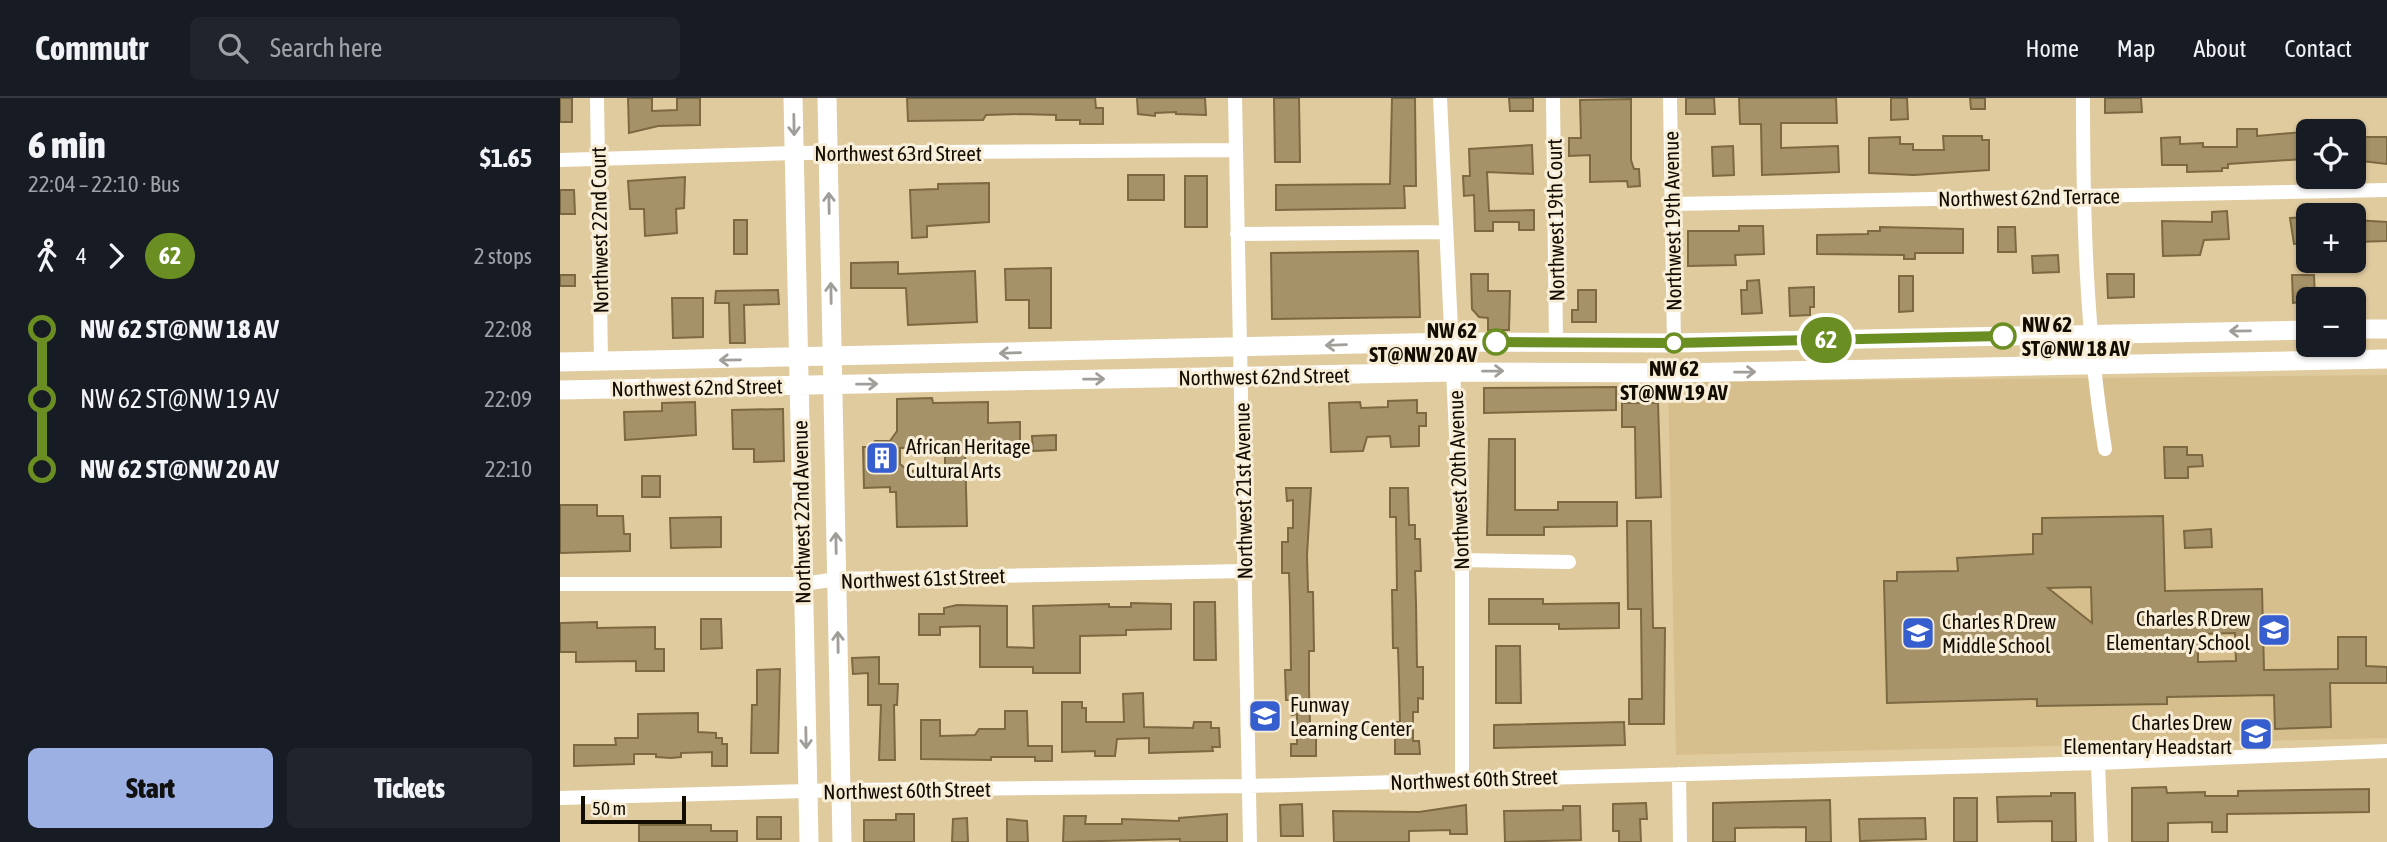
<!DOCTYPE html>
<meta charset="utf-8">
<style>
body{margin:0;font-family:"Asap Condensed",sans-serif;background:#20242c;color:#f1f3f6;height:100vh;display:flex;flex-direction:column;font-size:26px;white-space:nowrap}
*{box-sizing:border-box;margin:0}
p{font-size:23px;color:#9ea1a6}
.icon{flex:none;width:38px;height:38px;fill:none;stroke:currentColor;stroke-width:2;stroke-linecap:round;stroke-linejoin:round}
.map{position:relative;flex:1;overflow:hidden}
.sheet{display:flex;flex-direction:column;background:#171b24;width:560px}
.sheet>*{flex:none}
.badge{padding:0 14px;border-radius:23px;font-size:24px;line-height:46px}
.buttons{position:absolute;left:1736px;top:21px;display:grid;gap:14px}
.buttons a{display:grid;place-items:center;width:70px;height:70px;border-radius:10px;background:#171b24;box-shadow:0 2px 5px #0004;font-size:35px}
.scale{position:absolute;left:21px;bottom:18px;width:105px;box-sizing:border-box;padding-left:7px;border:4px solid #130c00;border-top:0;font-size:19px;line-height:24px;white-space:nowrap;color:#130c00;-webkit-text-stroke:5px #f8edd7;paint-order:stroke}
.map>.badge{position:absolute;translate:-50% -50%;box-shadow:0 0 0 4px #fff}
.legs{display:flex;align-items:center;gap:10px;height:77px;padding:0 28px;font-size:23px}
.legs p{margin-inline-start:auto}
.headline{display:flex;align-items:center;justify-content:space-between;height:119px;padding:0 28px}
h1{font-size:38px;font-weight:800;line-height:52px}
.primary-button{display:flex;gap:14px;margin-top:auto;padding:14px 28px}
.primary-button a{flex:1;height:80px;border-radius:10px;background:#9db0e4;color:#111;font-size:28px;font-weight:800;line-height:80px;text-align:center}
.primary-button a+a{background:#20242c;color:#f1f3f6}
ul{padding:0 28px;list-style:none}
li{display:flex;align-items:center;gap:24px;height:70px;font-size:26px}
li i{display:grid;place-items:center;width:10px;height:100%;margin:0 9px;background:currentColor}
li i::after{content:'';width:18px;height:18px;margin:-9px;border:5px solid;border-radius:50%;background:#171b24}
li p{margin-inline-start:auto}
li:first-child i{background:linear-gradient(#0000 50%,currentColor 0)}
li:last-child i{background:linear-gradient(currentColor 50%,#0000 0)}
header{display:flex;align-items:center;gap:42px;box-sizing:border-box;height:98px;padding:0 35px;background:#171b24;border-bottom:2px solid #363941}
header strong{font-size:33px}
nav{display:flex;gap:38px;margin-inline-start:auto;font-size:24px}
.search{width:490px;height:63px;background:#20242c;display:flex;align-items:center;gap:18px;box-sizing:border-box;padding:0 24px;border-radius:10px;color:#9ea1a6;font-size:26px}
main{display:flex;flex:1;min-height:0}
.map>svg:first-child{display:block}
.built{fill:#d7bf8d}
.building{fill:#a69268;stroke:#7c6941;stroke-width:2;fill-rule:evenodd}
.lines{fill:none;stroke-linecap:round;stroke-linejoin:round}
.minor{stroke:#fff;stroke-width:14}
.secondary{stroke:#fff;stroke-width:19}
.oneway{stroke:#a19e99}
.line-1-casing{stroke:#fff;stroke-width:16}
.line-1{stroke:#6b8e23;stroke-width:10}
.stop-1-dot{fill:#fff;stroke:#6b8e23;stroke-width:3.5}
.labels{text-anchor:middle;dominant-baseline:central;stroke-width:6;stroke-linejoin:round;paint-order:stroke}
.street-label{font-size:21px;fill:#130c00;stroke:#f8edd7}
.stop-label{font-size:21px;font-weight:bold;fill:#130c00;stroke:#f8edd7;text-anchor:start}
.poi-label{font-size:21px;fill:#130c00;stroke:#f8edd7;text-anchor:start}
</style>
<header>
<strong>Commutr</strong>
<div class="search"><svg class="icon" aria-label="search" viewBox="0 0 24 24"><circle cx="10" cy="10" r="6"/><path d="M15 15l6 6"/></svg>Search here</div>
<nav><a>Home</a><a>Map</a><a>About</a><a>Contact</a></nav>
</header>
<main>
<section class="sheet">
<div class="headline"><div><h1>6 min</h1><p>22:04 – 22:10 · Bus</p></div><b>$1.65</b></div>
<div class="legs"><svg class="icon" aria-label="walk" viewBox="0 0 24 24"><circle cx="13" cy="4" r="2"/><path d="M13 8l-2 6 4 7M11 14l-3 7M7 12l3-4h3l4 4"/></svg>4<svg class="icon" aria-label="forward" viewBox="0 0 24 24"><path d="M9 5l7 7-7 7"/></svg><b class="badge" style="background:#6b8e23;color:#fff">62</b><p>2 stops</p></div>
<ul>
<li><i style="color:#6b8e23"></i><b>NW 62 ST@NW 18 AV</b><p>22:08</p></li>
<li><i style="color:#6b8e23"></i><span>NW 62 ST@NW 19 AV</span><p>22:09</p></li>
<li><i style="color:#6b8e23"></i><b>NW 62 ST@NW 20 AV</b><p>22:10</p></li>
</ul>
<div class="primary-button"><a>Start</a><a>Tickets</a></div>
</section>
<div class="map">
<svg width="1827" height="744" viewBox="0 0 1827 744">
<rect width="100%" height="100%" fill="#e0cb9f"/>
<path class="built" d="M1827 277V640L1116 657 1108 284Z"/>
<path class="building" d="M0 0H12V24H0Z
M68 0H92V13L117 12V0H140V27L98 28 69 35Z
M347 0H535L536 10H543V26H520V22H496V17L461 16 426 17 423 22 348 23Z
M577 0H645L646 17 616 16V14L595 15V18L578 16Z
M714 0H739L740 64H715Z
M832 0H855L856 88H844L845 110 716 112V87L830 86Z
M949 0H973V13H950Z
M1126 0H1154L1155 16H1126Z
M1179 0H1276L1277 25H1221V50L1278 48 1279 74 1202 77 1201 26H1180Z
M1331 0H1347L1348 21 1331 22Z
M1410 0H1425V11H1411Z
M1545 0H1581L1582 14 1545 15Z
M1071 1V62L1074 71H1079L1080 88 1068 89 1067 83 1030 84V57L1009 58V40H1021L1020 2Z
M1677 31H1697V38L1742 34 1743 61 1668 66V70H1662V73L1627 74V67H1602L1601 40 1620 39V46L1643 45V49H1677Z
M1383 38H1422V42H1429V72L1354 77 1309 75V40L1340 39V46H1353V52H1384Z
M1794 39H1827V66L1794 62Z
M972 47 973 76 927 74 929 113 974 112V132H959V124H933V133H915L914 97 904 98 903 78H910L909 51Z
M1173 48 1174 77 1153 78 1152 49Z
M568 77H604V102H568Z
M625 78H647V129H625Z
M125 79 124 110 116 111 117 135 85 138 84 111H70L68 83Z
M429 85V124L367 128V139L352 140 350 92 378 91V86Z
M0 92H14L15 116H0Z
M1667 113 1669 141 1644 142 1640 157 1603 158 1602 123 1652 124V114Z
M1748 119V145L1734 146 1730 120Z
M174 122H187V156H174Z
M1794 122 1827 124V143L1794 144Z
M1179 128H1203L1204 156 1175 157 1176 167 1128 168V133H1179Z
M1320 129 1403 131V155H1355V161H1344V157L1257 156V137L1308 136V133H1320Z
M1438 129H1455L1456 154H1438Z
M858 153 860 219 712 221 711 155Z
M1498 157 1499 174 1473 175 1472 158Z
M338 164V176L415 173 417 224 348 227 346 190H291V165Z
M491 170V230H469V202H446L445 171Z
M911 176H928V193H950L949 232H928V220L919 219 912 211Z
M1547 176H1574V199L1548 200Z
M0 177H15V188H0Z
M1732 177H1754L1755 201 1733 205Z
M1339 178H1353V213L1339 214Z
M1199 182 1202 215 1182 216 1181 192H1187V183Z
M1254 189V209H1250V217L1230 218 1229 190Z
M218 192 219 206 184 207 185 245H170L169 205H155L156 193Z
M1018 192H1036V224H1012V212H1018Z
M112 200H143V239L113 240Z
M1056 289V312L924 315V290Z
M372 300 373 305 428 304V325L460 324V348L405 351 407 428 337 429 336 394H330V389L304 390 303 349H310L315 343H330L337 333V301ZM385 349V372L349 373 340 366V350Z
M857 302V315H866V328H859V348L831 349 830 338 807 339 803 353 771 354 769 305 800 304 801 310 828 309V303Z
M135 304 136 337 65 342 64 314 102 313V305Z
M1062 305H1098L1101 399 1076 400 1075 329H1062Z
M223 311 224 363 194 364V351H173L172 312Z
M496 337V352L473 353 472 338Z
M929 341H955V412H998V404H1057V428L984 429V437H927Z
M1604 349H1627V357H1642L1643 368 1628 369V380H1605Z
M82 378H100V399H82Z
M726 390H751L747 457 748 494H753L754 553H749V590L750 626H756V658H731V646H737V616L732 617V602H726L725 572H731L730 508 729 475H722V444H728V430H733V402L727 403Z
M830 390H848L849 427H855V441H860L861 473H855L856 505 857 569H863V601L858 600V614H853V643H859L860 656H835V624H840L839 582 838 550H833L832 492H837L836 419H830Z
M0 407H37V418H63L64 436H70V453L0 455Z
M1603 418 1605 493 1702 491 1704 572 1778 571V539H1806V568L1827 569V585H1770L1771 629 1715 631 1714 597 1607 599V606L1477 608V601L1327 605 1324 483H1337V474L1398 473 1397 460 1473 456V436H1482V420ZM1531 489 1532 525 1488 490ZM1675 535 1676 563 1638 564V536Z
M161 419V449L111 450 110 420Z
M1067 423H1091L1093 530H1105L1104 626H1069V601H1082L1081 511H1068Z
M1651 431 1652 449 1625 450 1624 433Z
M929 501H983V506L1059 505V530L999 531V526H929Z
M634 504H655L656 562H634Z
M571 505 611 506V531L566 532V537L520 538V575H473V569H420V528L380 529V537H359V516H384V510L397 507 447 508V549L474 550 473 508 549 506V509H571Z
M141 521H161L162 550 141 551Z
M37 524V530L95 529V551H104V573H76V563L16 564V554H0V525Z
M936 548H960L961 605H936Z
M319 559V586H338L337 607H334L335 662H319L321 607H308V575L293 576 292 560Z
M220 571 218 655H191L192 607H197V572Z
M583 595 584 629 633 630 634 624H651V630H659L660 649H652L653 653 589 655V640L557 641 555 658H535V653L502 654V604H522V610H526V624H564L563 596Z
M445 613H467L468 648H492V663H475V659H431V662L361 661V622H380V638L415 637 419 631H445Z
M138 615V634L156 635V640H162V646H167V668H152V654L121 655V659L111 660 96 659V656H74V666L14 668V647H56L55 640H78V616Z
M1064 624 1065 647 934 650V627Z
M1606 689 1607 695 1645 694V698H1678V693L1809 691V714L1667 716V734H1652V724L1608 725V744H1572V690Z
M1491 695H1515L1516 744H1492V723L1438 724 1437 699 1491 698Z
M1394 700H1417V744H1394Z
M1270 702 1271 744H1246V729L1175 730V744H1153V705Z
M1086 705 1087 721H1080L1081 744H1059V733H1053V706Z
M742 706 743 738H721L720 707Z
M906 707 907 736H890V732L849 733V744H774L773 713 859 714Z
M1003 708H1020L1021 742 945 744 944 713 1003 712Z
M336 716H354V744H304V722H336Z
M667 716V744H620V741L503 744 504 718H526L525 726H562V721L619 723V720Z
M197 719H221V741H197Z
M407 720 408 744H392L393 721Z
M1365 720 1366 741 1300 743 1299 721Z
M447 721 467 723 468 744H447Z
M79 727H151V733H177V744H79Z"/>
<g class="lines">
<path class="minor" d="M37 0 41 264
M675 0 690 744
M880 0 902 462V681
M993 0 996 244
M1110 0 1114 245
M1523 0C1523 118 1526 234 1545 351
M0 62 234 55 676 52
M1112 106 1827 92
M677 136 885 134
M902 462 1009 464
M0 486H243L277 481 684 473
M1538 665 1541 744
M1119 676 1120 744
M0 700 281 692 688 688 1538 665 1827 653"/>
<path class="secondary" d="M233 0 249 744
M267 0 282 744
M1794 231H1827
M0 264 893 244 1114 245 1748 232
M0 292 893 274 1114 275 1827 261"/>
</g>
<defs><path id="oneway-shaft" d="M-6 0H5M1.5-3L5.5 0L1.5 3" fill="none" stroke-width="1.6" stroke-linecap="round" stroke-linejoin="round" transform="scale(1.75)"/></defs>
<g class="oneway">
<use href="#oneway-shaft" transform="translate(234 27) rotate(89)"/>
<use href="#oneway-shaft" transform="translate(269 105) rotate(-91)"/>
<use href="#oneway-shaft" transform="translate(271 195) rotate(-91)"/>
<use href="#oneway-shaft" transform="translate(1680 233) rotate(179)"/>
<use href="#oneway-shaft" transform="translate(776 247) rotate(178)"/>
<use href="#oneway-shaft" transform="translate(450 255) rotate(178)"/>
<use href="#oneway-shaft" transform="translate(170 262) rotate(179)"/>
<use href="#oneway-shaft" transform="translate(933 273) rotate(-1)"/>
<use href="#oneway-shaft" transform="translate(1185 274) rotate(-1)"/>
<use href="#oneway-shaft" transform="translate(534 281) rotate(-1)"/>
<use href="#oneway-shaft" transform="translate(307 286) rotate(-1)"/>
<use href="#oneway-shaft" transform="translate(276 445) rotate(-91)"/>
<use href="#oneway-shaft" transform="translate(278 544) rotate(-91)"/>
<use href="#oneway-shaft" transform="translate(246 640) rotate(89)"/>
</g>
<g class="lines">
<defs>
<path id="line-1" d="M936 244 1114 245 1443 238"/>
</defs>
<use href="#line-1" class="line-1-casing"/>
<use href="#line-1" class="line-1"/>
</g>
<defs>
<symbol id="building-square" viewBox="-11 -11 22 22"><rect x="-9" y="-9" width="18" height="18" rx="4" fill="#375ece" stroke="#f8edd7"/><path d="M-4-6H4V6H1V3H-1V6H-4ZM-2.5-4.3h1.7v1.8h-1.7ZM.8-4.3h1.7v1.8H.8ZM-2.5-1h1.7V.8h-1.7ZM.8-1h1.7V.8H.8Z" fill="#fff"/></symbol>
<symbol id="school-square" viewBox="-11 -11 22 22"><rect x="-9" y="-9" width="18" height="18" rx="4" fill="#375ece" stroke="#f8edd7"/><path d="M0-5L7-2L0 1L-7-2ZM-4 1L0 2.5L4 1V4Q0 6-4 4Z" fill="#fff"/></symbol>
</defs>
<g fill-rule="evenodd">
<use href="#building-square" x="303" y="341" width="38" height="38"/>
<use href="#school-square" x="1695" y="513" width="38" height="38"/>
<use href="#school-square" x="1339" y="516" width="38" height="38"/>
<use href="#school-square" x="686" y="599" width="38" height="38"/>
<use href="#school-square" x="1677" y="617" width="38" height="38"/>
</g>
<g class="stop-1-dot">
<circle cx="1443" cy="238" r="12"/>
<circle cx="936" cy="244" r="12"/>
<circle cx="1114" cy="245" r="9"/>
</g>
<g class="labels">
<g class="street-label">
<text x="338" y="55">Northwest 63rd Street</text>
<text transform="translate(1469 99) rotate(-1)">Northwest 62nd Terrace</text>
<text transform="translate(995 122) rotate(-91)">Northwest 19th Court</text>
<text transform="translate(1112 123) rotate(-91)">Northwest 19th Avenue</text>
<text transform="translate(39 132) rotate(-91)">Northwest 22nd Court</text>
<text transform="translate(704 278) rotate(-1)">Northwest 62nd Street</text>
<text transform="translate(137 289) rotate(-1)">Northwest 62nd Street</text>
<text transform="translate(898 382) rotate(-92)">Northwest 20th Avenue</text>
<text transform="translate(683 393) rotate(-91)">Northwest 21st Avenue</text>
<text transform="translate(241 414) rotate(-91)">Northwest 22nd Avenue</text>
<text transform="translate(363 480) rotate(-2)">Northwest 61st Street</text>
<text transform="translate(914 681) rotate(-2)">Northwest 60th Street</text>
<text transform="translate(347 692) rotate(-1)">Northwest 60th Street</text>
</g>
<g class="stop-label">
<text x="1462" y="226">NW 62<tspan x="1462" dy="24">ST@NW 18 AV</tspan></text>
<text x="917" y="232" text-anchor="end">NW 62<tspan x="917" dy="24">ST@NW 20 AV</tspan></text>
<text x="1114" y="270" text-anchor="middle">NW 62<tspan x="1114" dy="24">ST@NW 19 AV</tspan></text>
</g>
<g class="poi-label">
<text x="346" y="348">African Heritage<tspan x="346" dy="24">Cultural Arts</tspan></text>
<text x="1690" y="520" text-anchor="end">Charles R Drew<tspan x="1690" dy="24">Elementary School</tspan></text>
<text x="1382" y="523">Charles R Drew<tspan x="1382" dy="24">Middle School</tspan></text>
<text x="730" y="606">Funway<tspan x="730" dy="24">Learning Center</tspan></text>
<text x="1672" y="624" text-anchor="end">Charles Drew<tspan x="1672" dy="24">Elementary Headstart</tspan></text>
</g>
</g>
</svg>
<div class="buttons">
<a><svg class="icon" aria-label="locate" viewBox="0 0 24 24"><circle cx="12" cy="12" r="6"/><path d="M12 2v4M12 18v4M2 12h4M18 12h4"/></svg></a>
<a>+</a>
<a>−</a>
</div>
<div class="scale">50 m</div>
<b class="badge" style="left:1266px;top:242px;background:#6b8e23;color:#fff">62</b>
</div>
</main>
